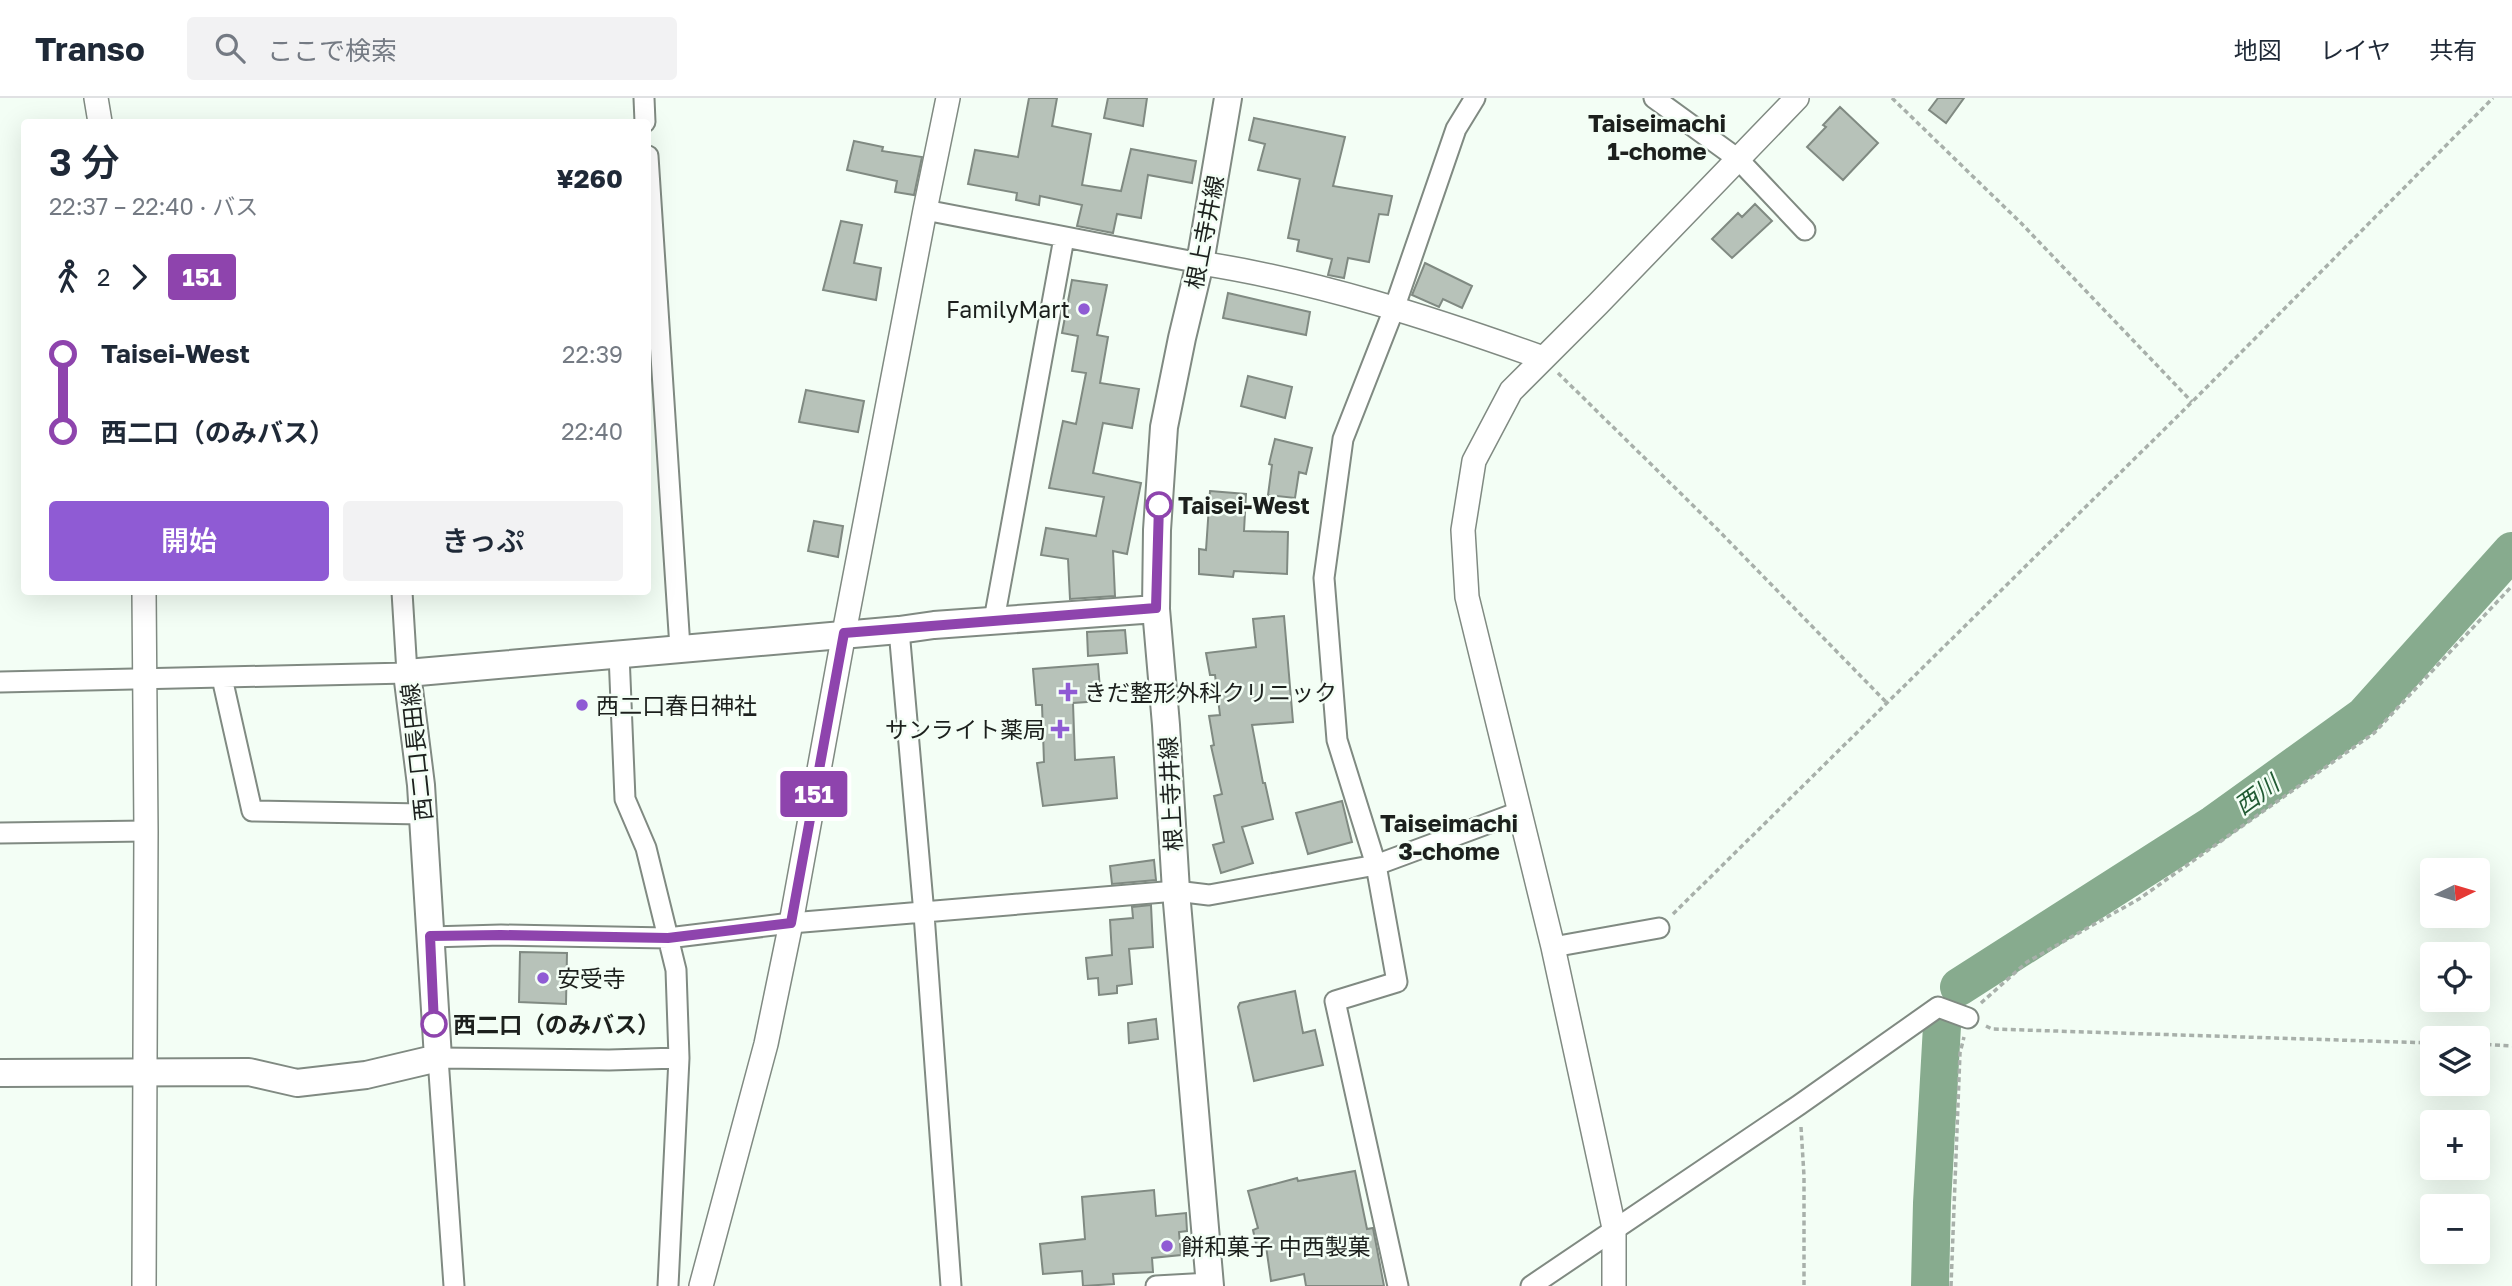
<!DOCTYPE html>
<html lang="ja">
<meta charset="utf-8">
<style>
body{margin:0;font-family:"Golos Text","Noto Sans JP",sans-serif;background:#f2f2f3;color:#1f2937;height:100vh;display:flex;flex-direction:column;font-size:26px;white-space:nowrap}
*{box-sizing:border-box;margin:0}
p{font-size:23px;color:#747a83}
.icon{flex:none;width:38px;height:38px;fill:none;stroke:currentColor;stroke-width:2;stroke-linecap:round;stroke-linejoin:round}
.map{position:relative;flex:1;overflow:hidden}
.side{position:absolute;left:21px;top:21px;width:630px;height:476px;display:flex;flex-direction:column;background:#fff;border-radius:7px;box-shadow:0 7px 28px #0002}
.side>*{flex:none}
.badge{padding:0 14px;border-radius:5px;font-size:24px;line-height:46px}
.needle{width:46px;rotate:85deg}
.controls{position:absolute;left:2420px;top:760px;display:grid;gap:14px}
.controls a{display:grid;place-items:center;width:70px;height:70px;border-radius:7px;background:#fff;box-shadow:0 7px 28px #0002;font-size:35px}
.map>.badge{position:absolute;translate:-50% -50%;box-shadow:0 0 0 4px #fff}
.legs{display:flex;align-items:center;gap:10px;height:77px;padding:0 28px;font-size:23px}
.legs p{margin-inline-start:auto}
.summary{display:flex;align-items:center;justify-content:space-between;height:119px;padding:0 28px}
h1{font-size:38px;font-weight:600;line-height:52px}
.button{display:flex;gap:14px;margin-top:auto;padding:14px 28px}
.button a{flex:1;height:80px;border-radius:7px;background:#8f5bd4;color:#fff;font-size:28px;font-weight:600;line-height:80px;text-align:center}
.button a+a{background:#f2f2f3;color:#1f2937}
ul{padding:0 28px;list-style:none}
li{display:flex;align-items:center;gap:24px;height:77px;font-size:26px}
li i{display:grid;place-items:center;width:10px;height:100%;margin:0 9px;background:currentColor}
li i::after{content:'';width:18px;height:18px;margin:-9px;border:5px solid;border-radius:50%;background:#fff}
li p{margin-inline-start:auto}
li:first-child i{background:linear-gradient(#0000 50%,currentColor 0)}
li:last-child i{background:linear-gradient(currentColor 50%,#0000 0)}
header{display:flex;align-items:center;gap:42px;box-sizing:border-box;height:98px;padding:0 35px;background:#fff;border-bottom:2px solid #e0e1e3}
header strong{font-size:33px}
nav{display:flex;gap:38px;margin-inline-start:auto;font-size:24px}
.search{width:490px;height:63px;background:#f2f2f3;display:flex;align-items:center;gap:18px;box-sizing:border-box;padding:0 24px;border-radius:7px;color:#747a83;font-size:26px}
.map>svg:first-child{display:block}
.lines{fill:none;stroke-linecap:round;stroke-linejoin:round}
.river{stroke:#87ab8e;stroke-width:38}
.building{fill:#b7c2b9;stroke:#808a82;stroke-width:2}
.minor-casing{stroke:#808a82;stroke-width:23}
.tertiary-casing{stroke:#808a82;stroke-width:26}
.secondary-casing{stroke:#808a82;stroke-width:30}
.path{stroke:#a8b0aa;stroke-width:3.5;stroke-dasharray:5 3.5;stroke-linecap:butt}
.minor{stroke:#fff;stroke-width:19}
.tertiary{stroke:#fff;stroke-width:23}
.secondary{stroke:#fff;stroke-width:26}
.line-1-casing{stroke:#fff;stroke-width:16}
.line-1{stroke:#8e44ad;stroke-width:10}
.poi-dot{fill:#8f5bd4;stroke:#f3fef5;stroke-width:2.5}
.stop-1-dot{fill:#fff;stroke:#8e44ad;stroke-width:3.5}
.labels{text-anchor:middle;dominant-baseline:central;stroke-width:5;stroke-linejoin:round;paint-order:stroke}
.street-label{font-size:23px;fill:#1c201d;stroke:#f3fef5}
.poi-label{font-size:23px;fill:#1c201d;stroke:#f3fef5;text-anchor:start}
.stop-label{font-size:23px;font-weight:bold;fill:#1c201d;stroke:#f3fef5;text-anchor:start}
.neighbourhood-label{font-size:24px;font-weight:bold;fill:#1c201d;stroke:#f3fef5}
.water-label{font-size:24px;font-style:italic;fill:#225b34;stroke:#f3fef5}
</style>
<header>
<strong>Transo</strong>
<div class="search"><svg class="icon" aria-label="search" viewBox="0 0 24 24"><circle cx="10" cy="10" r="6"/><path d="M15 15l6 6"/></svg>ここで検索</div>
<nav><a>地図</a><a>レイヤ</a><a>共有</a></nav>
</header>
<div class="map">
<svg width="2512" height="1188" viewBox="0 0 2512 1188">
<rect width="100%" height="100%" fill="#f3fef5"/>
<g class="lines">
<path class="river" d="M1959 889 2214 726 2364 618 2512 453
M1930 1188 1932 1105 1942 928"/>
</g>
<path class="building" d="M1029 0H1057L1052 28 1091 36 1082 87 1121 93 1131 51 1196 63 1192 85 1148 77 1141 120 1117 116 1113 135 1077 128 1082 107 1040 98 1039 107 1016 102 1017 95 968 86 975 52 1018 59Z
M1108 0H1147L1143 28 1104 20Z
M1938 0H1964L1946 25 1929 12Z
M1840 9 1878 45 1843 82 1807 49 1826 29 1823 27Z
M1254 20 1345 39 1333 88 1392 98 1388 117 1379 116 1369 164 1348 160 1344 180 1328 177 1332 161 1297 153 1299 142 1288 140 1300 81 1258 72 1265 46 1249 42Z
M854 43 883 49 882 53 922 59 914 97 895 94 897 83 847 72Z
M1755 106 1772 123 1732 160 1712 141 1738 115 1742 119Z
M841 123 862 127 854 165 881 170 876 202 823 192Z
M1425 165 1472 188 1462 210 1443 201 1439 209 1412 197Z
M1072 182 1107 187 1097 237 1108 239 1100 285 1139 291 1132 330 1103 325 1093 375 1141 385 1127 456 1113 453 1115 498 1070 501 1068 461 1041 457 1046 430 1096 438 1104 399 1049 390 1063 323 1076 326 1086 275 1072 273 1078 238 1062 235Z
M1228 195 1310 214 1306 237 1223 220Z
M1248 278 1292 289 1285 320 1241 308Z
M806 292 864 303 858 334 799 324Z
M1275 341 1312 350 1306 376 1299 374 1295 400 1268 397 1272 367 1269 366Z
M1210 393 1246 396 1244 433 1288 434 1287 476 1234 473 1233 479 1199 476V451L1206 452Z
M814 423 843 428 838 459 808 453Z
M1284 518 1293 624 1252 627 1263 685H1265L1273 721 1242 729 1253 765 1221 775 1213 747 1224 744 1214 698 1222 696 1211 648 1214 647 1209 618 1220 617 1215 577H1210L1206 555 1256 549 1253 521Z
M1125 532 1127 555 1088 558 1087 534Z
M1098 566 1101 603 1073 605 1075 662 1114 659 1117 700 1043 708 1037 665 1044 664 1042 607H1036L1033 571Z
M1342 703 1352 744 1308 756 1296 715Z
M1154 762 1156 782 1112 786 1110 768Z
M1151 807 1153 849 1129 851 1132 886 1117 888V895L1099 897 1098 880 1088 881 1086 860 1112 857 1110 822 1133 820 1132 809Z
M520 854 567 855 566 906 519 904Z
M1295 893 1303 935 1315 932 1323 967 1254 983 1238 909 1240 905Z
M1156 921 1158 941 1129 945 1128 925Z
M1355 1073 1367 1131 1373 1130 1384 1188H1306L1304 1176 1271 1183 1266 1148 1257 1150 1253 1132 1258 1130 1248 1093 1297 1080 1298 1083Z
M1154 1092 1156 1118 1186 1115 1187 1133 1179 1134 1181 1157 1152 1160 1153 1174 1113 1176 1114 1186 1083 1188 1082 1173 1043 1176 1040 1146 1085 1141 1082 1099Z"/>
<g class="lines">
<defs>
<path id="minor" d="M644 0 645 24
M1654 0 1738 61 1805 132
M648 58 680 550
M925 112 1200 165
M994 522 1064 140
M899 532 924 816 951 1188
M619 556 625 701 646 750 676 872 679 960 668 1188
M222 580 252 713 423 716
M0 584 407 575 402 494
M0 735 146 733
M430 839 501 837 668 840 791 825 1176 793 1209 797 1376 767 1519 714
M1553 849 1659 830
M454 1188 438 960 609 962 679 960
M1156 1188 1210 1185
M1398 1188 1335 903 1397 884 1376 767 1337 642 1324 480 1343 341 1394 211 1456 31 1475 0
M1531 1188 1799 1007 1938 909 1968 920"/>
<path id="tertiary" d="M96 0 100 24
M1200 165C1317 183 1431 220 1543 260
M144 494 146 733 144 1188
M701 1188 766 946 791 825 844 535 925 112 948 0
M1614 1188V1130L1553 849 1467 499 1463 432 1474 363 1511 293 1598 206 1797 0"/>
<path id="secondary" d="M0 975 249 974 297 985 366 977 438 960 421 687 407 575 899 532 934 527 1156 511
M1210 1188 1176 793 1166 627 1156 511 1157 432 1164 329 1182 240 1200 165 1228 0"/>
</defs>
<use href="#minor" class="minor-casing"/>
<use href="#tertiary" class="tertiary-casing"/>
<use href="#secondary" class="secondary-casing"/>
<path class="path" d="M1892 0 2021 125 2192 304
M1558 275 1718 432 1887 605
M1673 816 2192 304 2493 0
M1981 905 2027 864 2139 801 2374 635 2512 488
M1986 928 1992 931 2432 945
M2478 946 2512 948
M1801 1029 1804 1078V1188
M1951 1188 1960 955 1964 939"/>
<use href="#minor" class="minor"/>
<use href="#tertiary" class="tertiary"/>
<use href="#secondary" class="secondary"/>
</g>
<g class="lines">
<defs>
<path id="line-1" d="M434 926 430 838 501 837 668 840 791 825 844 535 1156 510 1159 407"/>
</defs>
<use href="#line-1" class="line-1-casing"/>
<use href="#line-1" class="line-1"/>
</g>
<g class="poi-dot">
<circle cx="1084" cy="211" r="7"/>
<path d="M1064.5 583.5h7v7h7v7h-7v7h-7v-7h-7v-7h7z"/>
<circle cx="582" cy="607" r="7"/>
<path d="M1056.5 620.5h7v7h7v7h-7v7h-7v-7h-7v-7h7z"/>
<circle cx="543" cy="880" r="7"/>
<circle cx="1167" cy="1148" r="7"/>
</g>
<g class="stop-1-dot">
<circle cx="1159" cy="407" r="12"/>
<circle cx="434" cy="926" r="12"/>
</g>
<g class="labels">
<g class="street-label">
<text transform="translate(1204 134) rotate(-79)">根上寺井線</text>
<text transform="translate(416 654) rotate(-96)">西二口長田線</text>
<text transform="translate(1170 696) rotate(-93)">根上寺井線</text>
</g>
<g class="poi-label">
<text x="1070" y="211" text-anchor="end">FamilyMart</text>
<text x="1084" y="594">きだ整形外科クリニック</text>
<text x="596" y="607">西二口春日神社</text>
<text x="1046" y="631" text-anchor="end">サンライト薬局</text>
<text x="557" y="880">安受寺</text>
<text x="1181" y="1148">餅和菓子 中西製菓</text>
</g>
<g class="stop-label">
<text x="1178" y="407">Taisei-West</text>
<text x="453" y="926">西二口（のみバス）</text>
</g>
<g class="neighbourhood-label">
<text x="1657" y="24">Taiseimachi<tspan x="1657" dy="28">1-chome</tspan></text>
<text x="1449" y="724">Taiseimachi<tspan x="1449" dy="28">3-chome</tspan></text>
</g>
<g class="water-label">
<text transform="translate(2256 696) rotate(-36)">西川</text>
</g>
</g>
</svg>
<div class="controls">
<a><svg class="needle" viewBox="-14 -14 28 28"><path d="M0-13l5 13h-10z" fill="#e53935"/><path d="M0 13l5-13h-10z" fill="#747a83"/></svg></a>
<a><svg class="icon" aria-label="locate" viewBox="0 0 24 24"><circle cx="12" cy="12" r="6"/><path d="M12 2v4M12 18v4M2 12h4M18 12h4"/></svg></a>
<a><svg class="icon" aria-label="layers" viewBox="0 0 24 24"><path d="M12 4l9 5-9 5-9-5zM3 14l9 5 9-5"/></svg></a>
<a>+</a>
<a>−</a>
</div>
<b class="badge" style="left:814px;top:696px;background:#8e44ad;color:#fff">151</b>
<section class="side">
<div class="summary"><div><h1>3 分</h1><p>22:37 – 22:40 · バス</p></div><b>¥260</b></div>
<div class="legs"><svg class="icon" aria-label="walk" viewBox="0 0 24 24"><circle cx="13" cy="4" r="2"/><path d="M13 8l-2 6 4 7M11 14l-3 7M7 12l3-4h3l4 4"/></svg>2<svg class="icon" aria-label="forward" viewBox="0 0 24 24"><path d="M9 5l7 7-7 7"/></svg><b class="badge" style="background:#8e44ad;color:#fff">151</b></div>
<ul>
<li><i style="color:#8e44ad"></i><b>Taisei-West</b><p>22:39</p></li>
<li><i style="color:#8e44ad"></i><b>西二口（のみバス）</b><p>22:40</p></li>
</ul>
<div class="button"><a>開始</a><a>きっぷ</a></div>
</section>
</div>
